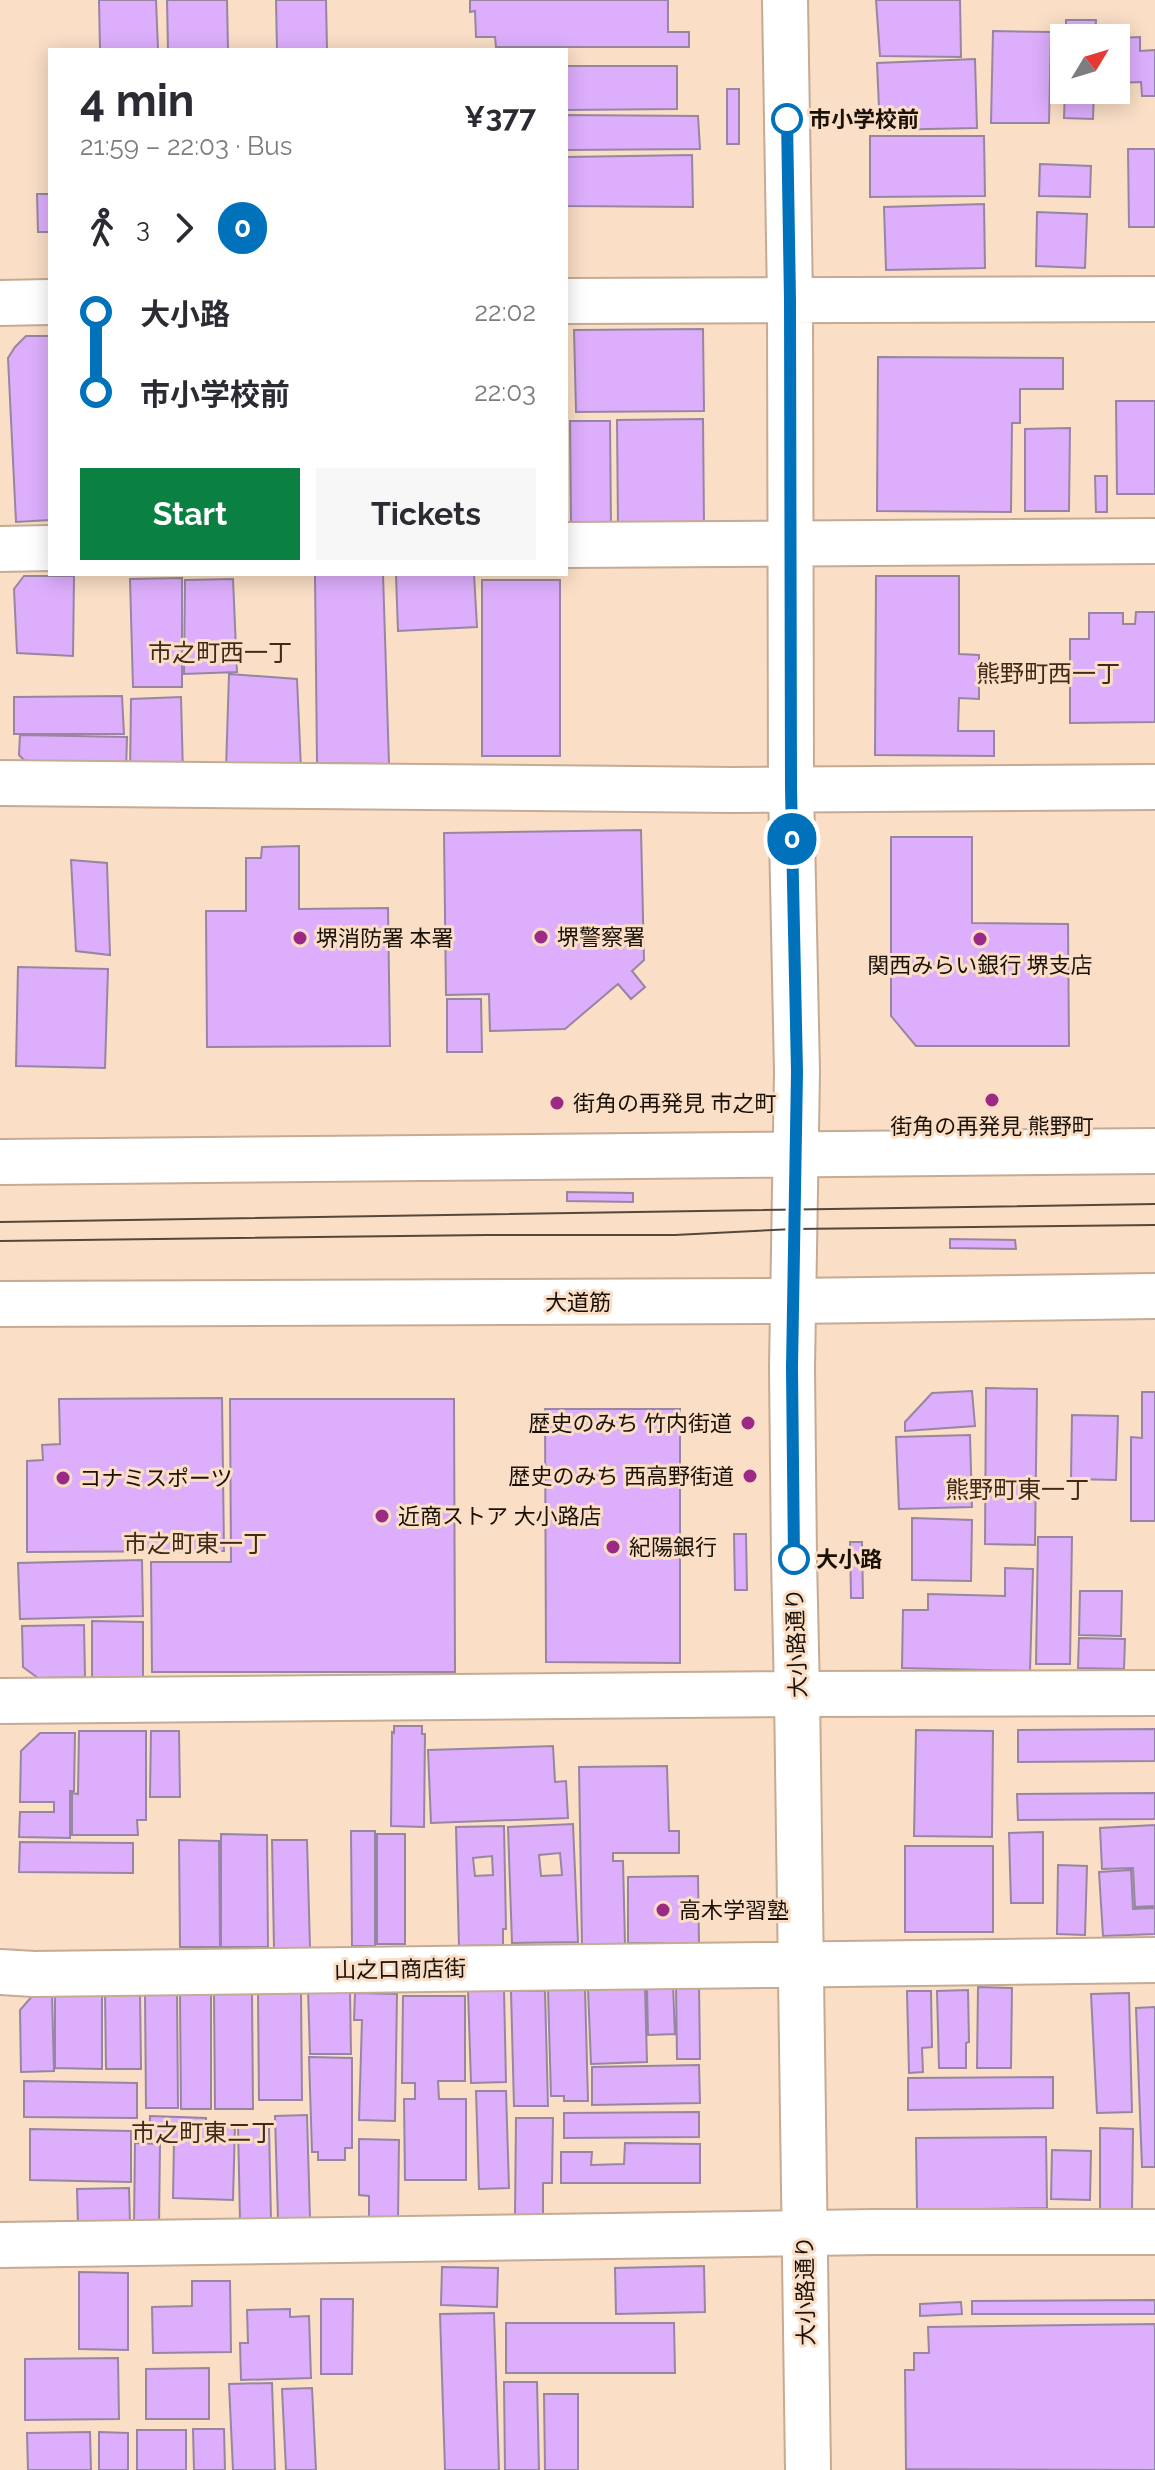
<!DOCTYPE html>
<meta charset="utf-8">
<style>
body{margin:0;font-family:Raleway,"Noto Sans JP",sans-serif;background:#f7f7f7;color:#2b2b33;height:100vh;display:flex;flex-direction:column;font-size:30px;white-space:nowrap}
*{box-sizing:border-box;margin:0}
p{font-size:26px;color:#7c7c81}
.icon{flex:none;width:44px;height:44px;fill:none;stroke:currentColor;stroke-width:2;stroke-linecap:round;stroke-linejoin:round}
.map{position:relative;flex:1;overflow:hidden}
.panel{position:absolute;left:48px;top:48px;width:520px;height:528px;display:flex;flex-direction:column;background:#fff;border-radius:0px;box-shadow:0 4px 20px #0003}
.panel>*{flex:none}
.badge{padding:0 16px;border-radius:26px;font-size:28px;line-height:52px}
.needle{width:52px;rotate:52deg}
.controls{position:absolute;left:1050px;top:24px;display:grid;gap:16px}
.controls a{display:grid;place-items:center;width:80px;height:80px;border-radius:0px;background:#fff;box-shadow:0 4px 20px #0003;font-size:40px}
.map>.badge{position:absolute;translate:-50% -50%;box-shadow:0 0 0 4px #fff}
.legs{display:flex;align-items:center;gap:12px;height:88px;padding:0 32px;font-size:26px}
.legs p{margin-inline-start:auto}
.overview{display:flex;align-items:center;justify-content:space-between;height:136px;padding:0 32px}
h1{font-size:44px;font-weight:700;line-height:60px}
.cta{display:flex;gap:16px;margin-top:auto;padding:16px 32px}
.cta a{flex:1;height:92px;border-radius:0px;background:#0b8043;color:#fff;font-size:32px;font-weight:700;line-height:92px;text-align:center}
.cta a+a{background:#f7f7f7;color:#2b2b33}
ul{padding:0 32px;list-style:none}
li{display:flex;align-items:center;gap:28px;height:80px;font-size:30px}
li i{display:grid;place-items:center;width:12px;height:100%;margin:0 10px;background:currentColor}
li i::after{content:'';width:20px;height:20px;margin:-10px;border:6px solid;border-radius:50%;background:#fff}
li p{margin-inline-start:auto}
li:first-child i{background:linear-gradient(#0000 50%,currentColor 0)}
li:last-child i{background:linear-gradient(currentColor 50%,#0000 0)}
.map>svg:first-child{display:block}
.building{fill:#ddaefc;stroke:#9686a2;stroke-width:2;fill-rule:evenodd}
.lines{fill:none;stroke-linecap:round;stroke-linejoin:round}
.minor-casing{stroke:#c5aa94;stroke-width:48}
.minor{stroke:#fff;stroke-width:44}
.tram{stroke:#55473a;stroke-width:2}
.line-1-casing{stroke:#fff;stroke-width:18}
.line-1{stroke:#0072bc;stroke-width:12}
.stop-1-dot{fill:#fff;stroke:#0072bc;stroke-width:4}
.poi-dot{fill:#9c2985;stroke:#fadec6;stroke-width:3}
.labels{text-anchor:middle;dominant-baseline:central;stroke-width:6;stroke-linejoin:round;paint-order:stroke}
.stop-label{font-size:22px;font-weight:bold;fill:#1a1108;stroke:#fadec6;text-anchor:start}
.poi-label{font-size:22px;fill:#1a1108;stroke:#fadec6;text-anchor:start}
.street-label{font-size:22px;fill:#1a1108;stroke:#fadec6}
.neighbourhood-label{font-size:24px;fill:#402b18;stroke:#fadec6}
</style>
<div class="map">
<svg width="1155" height="2470" viewBox="0 0 1155 2470">
<rect width="100%" height="100%" fill="#fadec6"/>
<path class="building" d="M99 0H156L158 49H100Z
M167 0H227L228 50H168Z
M276 0H326L327 50H277Z
M470 0H668V32H689V47H496L495 37H476L475 11 470 12Z
M876 0H960L961 57 880 56Z
M1066 20H1096L1095 38H1066Z
M993 31 1051 32 1049 123H991Z
M1140 37V51L1155 50V96H1142L1141 82 1116 83 1115 38Z
M975 59 977 128 880 130 877 63Z
M566 66H677V109L566 110Z
M727 89H739V144H727Z
M1065 90H1094L1093 119 1064 118Z
M566 115 698 116 700 149 566 150Z
M870 136H984L985 196 870 197Z
M1128 149H1155V227H1129Z
M692 155 693 207 566 206V157Z
M1040 164 1091 166 1090 197 1039 196Z
M37 194H50V232H38Z
M984 204 985 268 886 270 884 207Z
M1037 212 1087 214 1085 268 1036 266Z
M703 329 704 411 576 412 574 330Z
M26 336H50V520L16 522 8 358 15 347Z
M878 357 1063 358V389H1020V423H1012L1011 512 877 511Z
M1116 401H1155V494H1117Z
M703 419 704 526H618L617 420Z
M570 421H610L611 529H571Z
M1070 428 1069 511H1025V429Z
M1095 476H1107V512H1096Z
M383 574 389 764 317 763 315 575Z
M474 574 477 627 398 631 396 575Z
M24 576H74L73 656 17 653 14 589Z
M876 576H959V654L979 655V699L959 698 958 731H994V756L875 755Z
M182 578V687H133L130 579Z
M233 579 237 672 184 674 185 580Z
M482 580H560V756H482Z
M1136 612H1155V722L1070 723V639H1089V613H1123V624H1135Z
M229 674 297 679 301 769H226Z
M122 696 124 734H14V697Z
M181 697 183 774 130 775 131 699Z
M20 735 127 737 126 773 35 771 19 755Z
M641 830 644 960 632 971 645 987 631 999 618 984 565 1029 490 1031 489 994 446 995 444 833Z
M891 837H972V923L1068 924 1069 1046H916L891 1016Z
M299 846V909L388 908 390 1046 207 1047 206 911H246V858H261L262 847Z
M71 860 107 863 110 955 76 951Z
M18 967 108 969 105 1068 16 1066Z
M447 999H481L482 1052H447Z
M567 1192 633 1193V1202L567 1201Z
M950 1239 1015 1240 1016 1249 950 1248Z
M986 1388 1037 1389 1035 1545 985 1544Z
M972 1391 975 1426 905 1431V1422L932 1393Z
M1142 1392H1155V1521H1131V1437L1142 1438Z
M222 1398 224 1551 27 1552V1461L43 1460 42 1445 60 1444 59 1399Z
M230 1399H454L455 1672H152L151 1562H231Z
M545 1409H680V1663L546 1662Z
M1072 1415 1118 1416 1116 1480 1071 1479Z
M970 1435 972 1507 899 1509 896 1437Z
M912 1518 972 1520 971 1581 912 1580Z
M734 1534H746L747 1590H735Z
M1038 1537H1072L1070 1664H1036Z
M850 1542H862L863 1598H851Z
M142 1560 143 1616 20 1619 18 1563Z
M1005 1568 1033 1569 1030 1671 902 1668 903 1610H928V1594L1005 1596Z
M1080 1591H1122L1121 1636 1079 1635Z
M92 1621 143 1622V1679L92 1678Z
M84 1625 85 1677 38 1678 23 1667 22 1626Z
M1079 1638 1125 1639 1124 1669 1078 1668Z
M394 1726H422V1734H425L424 1827 391 1826 392 1732 394 1733Z
M1155 1729V1761L1018 1762V1730Z
M916 1730 993 1731 992 1837 914 1836Z
M79 1731H146V1820H137L138 1835H72V1793L78 1794Z
M151 1731H179L180 1797H150Z
M40 1733H75L74 1791H70V1838L19 1837 20 1812H54V1802H20L21 1751Z
M553 1746 555 1782 566 1781 568 1818 431 1823 428 1750Z
M667 1766 669 1831H679V1853H613V1861H623L625 1944 582 1945 579 1767Z
M1155 1793V1819L1018 1820 1017 1794Z
M573 1824 578 1942 512 1943 508 1827ZM560 1853 562 1875 541 1876 539 1855Z
M1155 1825V1906L1135 1907 1133 1868 1102 1869 1100 1828Z
M504 1826 506 1929H503V1945L459 1946 456 1827ZM492 1856 493 1875 475 1876 473 1858Z
M351 1831H375V1946H352Z
M1043 1832V1903H1011L1009 1833Z
M221 1834 267 1835 268 1947H221Z
M377 1834H405V1944H377Z
M179 1840 219 1841 220 1947H180Z
M272 1840H307L310 1948H274Z
M20 1842 133 1843V1873L19 1872Z
M905 1846H993V1932H905Z
M1058 1865 1087 1866 1085 1935 1057 1934Z
M1131 1870 1133 1909 1155 1908V1934L1103 1936 1099 1872Z
M698 1876 699 1943H628V1877Z
M673 1985 675 2034 648 2035 647 1987Z
M676 1985H699L700 2059H677Z
M645 1987 647 2062 591 2064 588 1989Z
M978 1987 1012 1988 1011 2068H977Z
M350 1988 351 2054H310L308 1989Z
M548 1989H585L588 2101H564V2096H551Z
M468 1990H504L506 2082 471 2083Z
M968 1990 969 2042 966 2043V2068H939L937 1991Z
M105 1991H140L141 2069H106Z
M511 1991H545L548 2106H514Z
M907 1991H931L932 2047 922 2048 923 2072 909 2073Z
M55 1992H102V2069L55 2068Z
M301 1992 302 2100H259L258 1993Z
M145 1993H177L178 2108H146Z
M214 1993H252L253 2109H215Z
M355 1993 397 1994 395 2121 359 2120 362 2020H354Z
M1129 1993 1132 2112 1097 2113 1091 1994Z
M34 1994H52L54 2071 21 2072 20 2010Z
M180 1994H211V2109H181Z
M403 1996H465V2081H438L439 2099H466V2180H405L404 2099H415V2083H402Z
M1155 2007V2167H1142L1136 2008Z
M309 2057 352 2058V2148H345V2160H318V2152H312Z
M699 2065 700 2103 592 2105V2067Z
M1053 2077V2108L908 2110V2078Z
M24 2081 137 2083V2118L24 2117Z
M476 2091H506L509 2188 479 2189Z
M699 2112V2137L564 2138V2113Z
M307 2115 310 2218 278 2219 275 2116Z
M150 2116 206 2118V2123L235 2124 233 2200 173 2198 174 2141 149 2140Z
M516 2118H553L552 2183H543V2217H515Z
M238 2126H269L271 2220H240Z
M1100 2128 1133 2129 1132 2211 1100 2210Z
M30 2129 131 2131V2182L30 2180Z
M1046 2137 1047 2208 917 2210 916 2138Z
M359 2139 399 2140 398 2220H369V2196L359 2195Z
M135 2143 160 2144 159 2226H134Z
M625 2143 700 2144V2183H561V2152H592L591 2165 624 2164Z
M1052 2150 1091 2151 1090 2200 1051 2199Z
M129 2188 130 2224 78 2225 77 2189Z
M704 2266 705 2312 616 2314 615 2268Z
M442 2267 498 2268 497 2307 441 2305Z
M79 2272 128 2273V2350L79 2349Z
M192 2281H230L231 2352 153 2353 152 2307 192 2306Z
M321 2299H353L352 2374H321Z
M1155 2300V2314H972V2301Z
M961 2302 962 2314 920 2316V2304Z
M290 2309V2317L309 2316 311 2378 241 2380 240 2343H248L247 2310Z
M494 2313 499 2470H445L440 2314Z
M506 2323H674L675 2373H506Z
M1155 2324V2470L906 2469 905 2370H914V2353H929L928 2327Z
M118 2358 119 2419 25 2420V2359Z
M209 2368V2419H146V2369Z
M504 2382H537L539 2470H505Z
M272 2383 275 2470H233L229 2384Z
M312 2388 316 2470H286L282 2389Z
M544 2394H578V2470H545Z
M193 2429H224L225 2470H194Z
M137 2430H186V2470H137Z
M90 2432 91 2470H28L27 2433Z
M99 2432 128 2433V2470H99Z"/>
<g class="lines">
<defs>
<path id="minor" d="M785 0 790 300 791 788 797 1072 792 1368 794 1559 797 1694 808 2470
M566 301 1155 299
M0 303 50 302
M566 545 1155 541
M0 549 50 548
M0 783 733 790 1155 787
M0 1162 1155 1151
M0 1304 793 1301 1155 1296
M0 1701 797 1694 1155 1693
M0 1972 34 1974 1155 1960
M0 2245 874 2232H1155"/>
</defs>
<use href="#minor" class="minor-casing"/>
<use href="#minor" class="minor"/>
<path class="tram" d="M0 1222 1155 1204
M0 1241 486 1235H675L794 1229 1155 1225"/>
</g>
<g class="lines">
<defs>
<path id="line-1" d="M787 119 790 300 791 788 797 1072 792 1368 794 1559"/>
</defs>
<use href="#line-1" class="line-1-casing"/>
<use href="#line-1" class="line-1"/>
</g>
<g class="stop-1-dot">
<circle cx="787" cy="119" r="14"/>
<circle cx="794" cy="1559" r="14"/>
</g>
<g class="poi-dot">
<circle cx="541" cy="937" r="8"/>
<circle cx="300" cy="938" r="8"/>
<circle cx="980" cy="939" r="8"/>
<circle cx="992" cy="1100" r="8"/>
<circle cx="557" cy="1103" r="8"/>
<circle cx="748" cy="1423" r="8"/>
<circle cx="750" cy="1476" r="8"/>
<circle cx="63" cy="1478" r="8"/>
<circle cx="382" cy="1516" r="8"/>
<circle cx="613" cy="1547" r="8"/>
<circle cx="663" cy="1910" r="8"/>
</g>
<g class="labels">
<g class="stop-label">
<text x="809" y="119">市小学校前</text>
<text x="816" y="1559">大小路</text>
</g>
<g class="poi-label">
<text x="557" y="937">堺警察署</text>
<text x="316" y="938">堺消防署 本署</text>
<text x="980" y="965" text-anchor="middle">関西みらい銀行 堺支店</text>
<text x="573" y="1103">街角の再発見 市之町</text>
<text x="992" y="1126" text-anchor="middle">街角の再発見 熊野町</text>
<text x="732" y="1423" text-anchor="end">歴史のみち 竹内街道</text>
<text x="734" y="1476" text-anchor="end">歴史のみち 西高野街道</text>
<text x="79" y="1478">コナミスポーツ</text>
<text x="398" y="1516">近商ストア 大小路店</text>
<text x="629" y="1547">紀陽銀行</text>
<text x="679" y="1910">高木学習塾</text>
</g>
<g class="street-label">
<text x="578" y="1302">大道筋</text>
<text transform="translate(796 1643) rotate(-92)">大小路通り</text>
<text transform="translate(400 1969) rotate(-1)">山之口商店街</text>
<text transform="translate(805 2291) rotate(-91)">大小路通り</text>
</g>
<g class="neighbourhood-label">
<text x="220" y="652">市之町西一丁</text>
<text x="1048" y="673">熊野町西一丁</text>
<text x="1017" y="1489">熊野町東一丁</text>
<text x="195" y="1543">市之町東一丁</text>
<text x="203" y="2132">市之町東二丁</text>
</g>
</g>
</svg>
<div class="controls">
<a><svg class="needle" viewBox="-14 -14 28 28"><path d="M0-13l5 13h-10z" fill="#e53935"/><path d="M0 13l5-13h-10z" fill="#7c7c81"/></svg></a>
</div>
<b class="badge" style="left:792px;top:839px;background:#0072bc;color:#fff">0</b>
<section class="panel">
<div class="overview"><div><h1>4 min</h1><p>21:59 – 22:03 · Bus</p></div><b>¥377</b></div>
<div class="legs"><svg class="icon" aria-label="walk" viewBox="0 0 24 24"><circle cx="13" cy="4" r="2"/><path d="M13 8l-2 6 4 7M11 14l-3 7M7 12l3-4h3l4 4"/></svg>3<svg class="icon" aria-label="forward" viewBox="0 0 24 24"><path d="M9 5l7 7-7 7"/></svg><b class="badge" style="background:#0072bc;color:#fff">0</b></div>
<ul>
<li><i style="color:#0072bc"></i><b>大小路</b><p>22:02</p></li>
<li><i style="color:#0072bc"></i><b>市小学校前</b><p>22:03</p></li>
</ul>
<div class="cta"><a>Start</a><a>Tickets</a></div>
</section>
</div>
